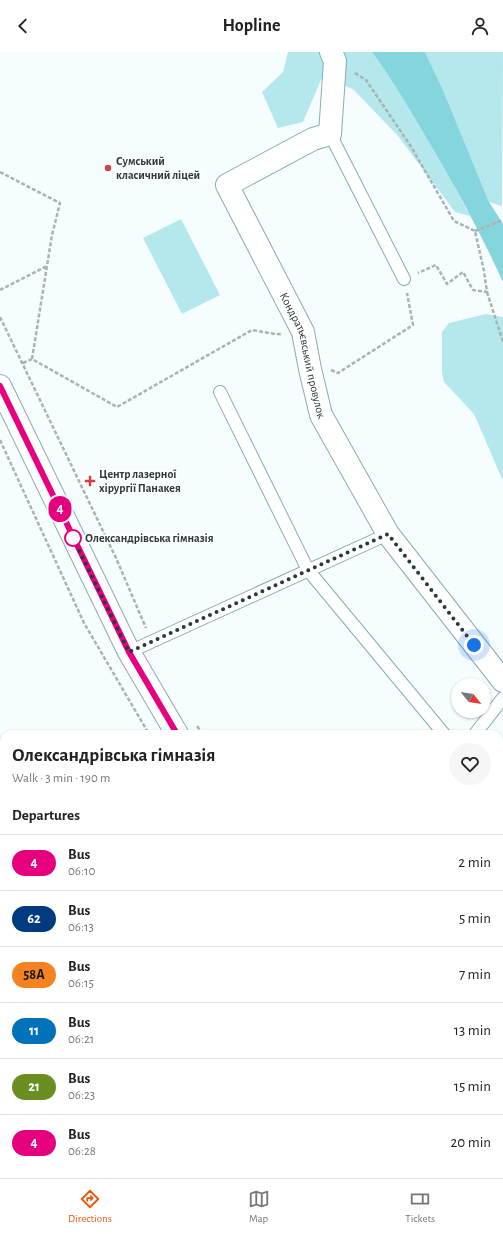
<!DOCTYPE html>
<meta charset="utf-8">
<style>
body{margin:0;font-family:"Alegreya Sans",sans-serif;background:#f6f6f6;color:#222;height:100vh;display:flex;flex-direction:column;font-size:15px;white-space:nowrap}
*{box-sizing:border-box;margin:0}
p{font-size:13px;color:#767676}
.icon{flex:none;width:22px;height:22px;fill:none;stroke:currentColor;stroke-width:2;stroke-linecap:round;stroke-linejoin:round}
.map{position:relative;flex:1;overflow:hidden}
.drawer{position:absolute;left:0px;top:678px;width:503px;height:448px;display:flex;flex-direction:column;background:#fff;border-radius:12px 12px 0 0;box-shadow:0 1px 3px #0004}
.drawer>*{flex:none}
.badge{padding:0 8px;border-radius:13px;font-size:14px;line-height:26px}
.needle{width:26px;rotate:120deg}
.tools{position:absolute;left:451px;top:626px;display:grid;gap:8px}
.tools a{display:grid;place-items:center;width:40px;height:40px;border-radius:50%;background:#fff;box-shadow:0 1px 3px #0004;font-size:20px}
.you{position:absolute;width:20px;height:20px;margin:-10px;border:3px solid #fff;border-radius:50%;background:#1a73e8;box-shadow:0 0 0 6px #1a73e833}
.map>.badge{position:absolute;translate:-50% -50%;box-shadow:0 0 0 2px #fff}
h2{padding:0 12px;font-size:15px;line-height:36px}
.round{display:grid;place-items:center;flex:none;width:42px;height:42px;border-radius:21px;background:#f6f6f6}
.overview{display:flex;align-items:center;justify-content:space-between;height:68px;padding:0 12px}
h1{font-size:19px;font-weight:700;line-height:30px}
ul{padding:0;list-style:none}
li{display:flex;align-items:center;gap:12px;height:56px;padding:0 12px;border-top:1px solid #e0e0e0}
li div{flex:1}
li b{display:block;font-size:15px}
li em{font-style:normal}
li .badge{min-width:44px;font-weight:700;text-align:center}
header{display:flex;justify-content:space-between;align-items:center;height:52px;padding:0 12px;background:#fff;font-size:18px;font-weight:700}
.menu{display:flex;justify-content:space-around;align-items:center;height:56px;border-top:1px solid #e0e0e0;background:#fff;font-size:11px;color:#767676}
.menu a{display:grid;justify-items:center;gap:2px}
.menu .selected{color:#ea580c}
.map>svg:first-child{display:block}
.green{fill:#b5e8ec}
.water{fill:#85d5dc}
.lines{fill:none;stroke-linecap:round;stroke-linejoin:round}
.service-casing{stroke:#87acb0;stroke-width:14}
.minor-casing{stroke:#87acb0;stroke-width:24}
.secondary-casing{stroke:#87acb0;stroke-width:24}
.path{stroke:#a9b3b4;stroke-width:2.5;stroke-dasharray:4 2;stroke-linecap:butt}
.service{stroke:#fff;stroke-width:12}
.minor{stroke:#fff;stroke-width:22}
.secondary{stroke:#fff;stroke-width:22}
.line-casing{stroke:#fff;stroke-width:9}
.line{stroke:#e6007e;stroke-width:6}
.walk{stroke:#2a393b;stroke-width:4;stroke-dasharray:0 7.2}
.poi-dot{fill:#d24347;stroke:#fff;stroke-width:1.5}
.stop-dot{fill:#fff;stroke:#e6007e;stroke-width:2}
.labels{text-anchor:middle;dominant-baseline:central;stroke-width:3.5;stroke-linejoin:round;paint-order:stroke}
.poi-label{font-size:12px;font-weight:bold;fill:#2a393b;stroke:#fff;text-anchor:start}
.street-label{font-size:12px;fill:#2a393b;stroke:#fff}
.stop-label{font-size:12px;font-weight:bold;fill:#2a393b;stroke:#fff;text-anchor:start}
</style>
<header><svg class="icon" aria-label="back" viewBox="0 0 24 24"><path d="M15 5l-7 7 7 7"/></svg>Hopline<svg class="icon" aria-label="person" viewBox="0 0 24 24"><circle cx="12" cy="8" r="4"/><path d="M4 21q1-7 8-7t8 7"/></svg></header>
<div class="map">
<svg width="503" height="1126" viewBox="0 0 503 1126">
<rect width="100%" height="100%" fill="#f6fdfe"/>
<path class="green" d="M288 0H372C410 51 441 108 470 164L455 160 398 84 354 38 323 23 303 70 278 76 262 40 283 20Z
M425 0H503L502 154 489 150 443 38Z
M181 167 220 243 182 262 143 186Z
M486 262 503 265V429L474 362 444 330 442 320V280L449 271Z"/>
<path class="water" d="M372 0H425L443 38 489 150 503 172V230C482 184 458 139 432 95 413 63 395 31 372 0Z"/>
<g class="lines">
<defs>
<path id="service" d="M330 82 404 227
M220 340 308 518 444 682
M129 600 388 482
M475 682 503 646
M499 721 503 717
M499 752 503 756"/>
<g id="minor">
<path id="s1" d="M331 0 335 9 330 82 313 87 227 133 303 280 310 317 321 363 388 482 503 629"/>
<path d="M0 908 4 906"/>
<path d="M208 1122 210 1126"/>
</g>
<path id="secondary" d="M0 334 129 600 177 682
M499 1069 503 1074"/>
</defs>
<use href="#service" class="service-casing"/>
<use href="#minor" class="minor-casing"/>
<use href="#secondary" class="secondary-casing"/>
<path class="path" d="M355 21 366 28 410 93 454 169 475 179 484 219 487 240 473 238 463 220 447 232 436 213 418 221
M0 120 60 151 52 183 32 307
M475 179 503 168
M0 238 47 214
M487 240 503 290
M0 265 116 506 146 576
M23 311 32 307 117 355 252 278 275 282H281
M331 318 338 321 413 273 407 241
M0 388 84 571 149 682
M197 674 203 682
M499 1121 503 1126"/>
<use href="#service" class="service"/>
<use href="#minor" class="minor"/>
<use href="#secondary" class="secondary"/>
</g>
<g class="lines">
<defs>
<path id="line" d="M0 334 129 600 177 682"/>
</defs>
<use href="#line" class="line-casing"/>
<use href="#line" class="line"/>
<path class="walk" d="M73 486 129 600 388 482 474 593"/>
</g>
<g class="poi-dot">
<circle cx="108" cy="116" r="4"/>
<path d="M88 423h4v4h4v4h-4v4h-4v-4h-4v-4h4z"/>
</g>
<circle class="stop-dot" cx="73" cy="486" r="8"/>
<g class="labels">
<g class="poi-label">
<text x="116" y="109">Сумський<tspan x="116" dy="14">класичний ліцей</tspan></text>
<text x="99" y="422">Центр лазерної<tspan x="99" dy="14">хірургії Панакея</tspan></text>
</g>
<g class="street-label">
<text stroke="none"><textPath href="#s1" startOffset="386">Кондратьєвський провулок</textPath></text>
</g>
<g class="stop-label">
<text x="85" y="486">Олександрівська гімназія</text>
</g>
</g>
</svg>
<div class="tools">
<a><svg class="needle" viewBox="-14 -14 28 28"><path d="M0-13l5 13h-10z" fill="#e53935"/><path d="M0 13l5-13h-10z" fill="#767676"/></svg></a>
</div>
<div class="you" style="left:474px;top:593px"></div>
<b class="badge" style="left:60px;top:457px;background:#e6007e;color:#fff">4</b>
<section class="drawer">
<div class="overview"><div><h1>Олександрівська гімназія</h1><p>Walk · 3 min · 190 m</p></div><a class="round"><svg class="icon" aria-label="heart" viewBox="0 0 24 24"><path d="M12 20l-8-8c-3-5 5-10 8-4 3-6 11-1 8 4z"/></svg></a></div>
<h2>Departures</h2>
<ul>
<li><span class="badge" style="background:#e6007e;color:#fff">4</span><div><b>Bus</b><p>06:10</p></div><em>2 min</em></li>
<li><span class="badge" style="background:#003b80;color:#fff">62</span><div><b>Bus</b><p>06:13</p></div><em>5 min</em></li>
<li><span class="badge" style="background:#f58220;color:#111">58А</span><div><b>Bus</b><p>06:15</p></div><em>7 min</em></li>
<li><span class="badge" style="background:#0072bc;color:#fff">11</span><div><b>Bus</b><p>06:21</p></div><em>13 min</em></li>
<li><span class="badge" style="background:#6b8e23;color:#fff">21</span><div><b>Bus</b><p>06:23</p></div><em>15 min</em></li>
<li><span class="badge" style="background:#e6007e;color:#fff">4</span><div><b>Bus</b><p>06:28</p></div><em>20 min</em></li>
</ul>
</section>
</div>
<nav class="menu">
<a class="selected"><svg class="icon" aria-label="directions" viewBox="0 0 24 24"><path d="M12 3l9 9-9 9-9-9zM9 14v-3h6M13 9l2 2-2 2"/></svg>Directions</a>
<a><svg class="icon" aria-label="map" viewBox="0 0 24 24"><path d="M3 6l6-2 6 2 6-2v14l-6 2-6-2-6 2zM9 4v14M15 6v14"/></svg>Map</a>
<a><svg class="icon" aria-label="tickets" viewBox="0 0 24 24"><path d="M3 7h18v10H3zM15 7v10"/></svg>Tickets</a>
</nav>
